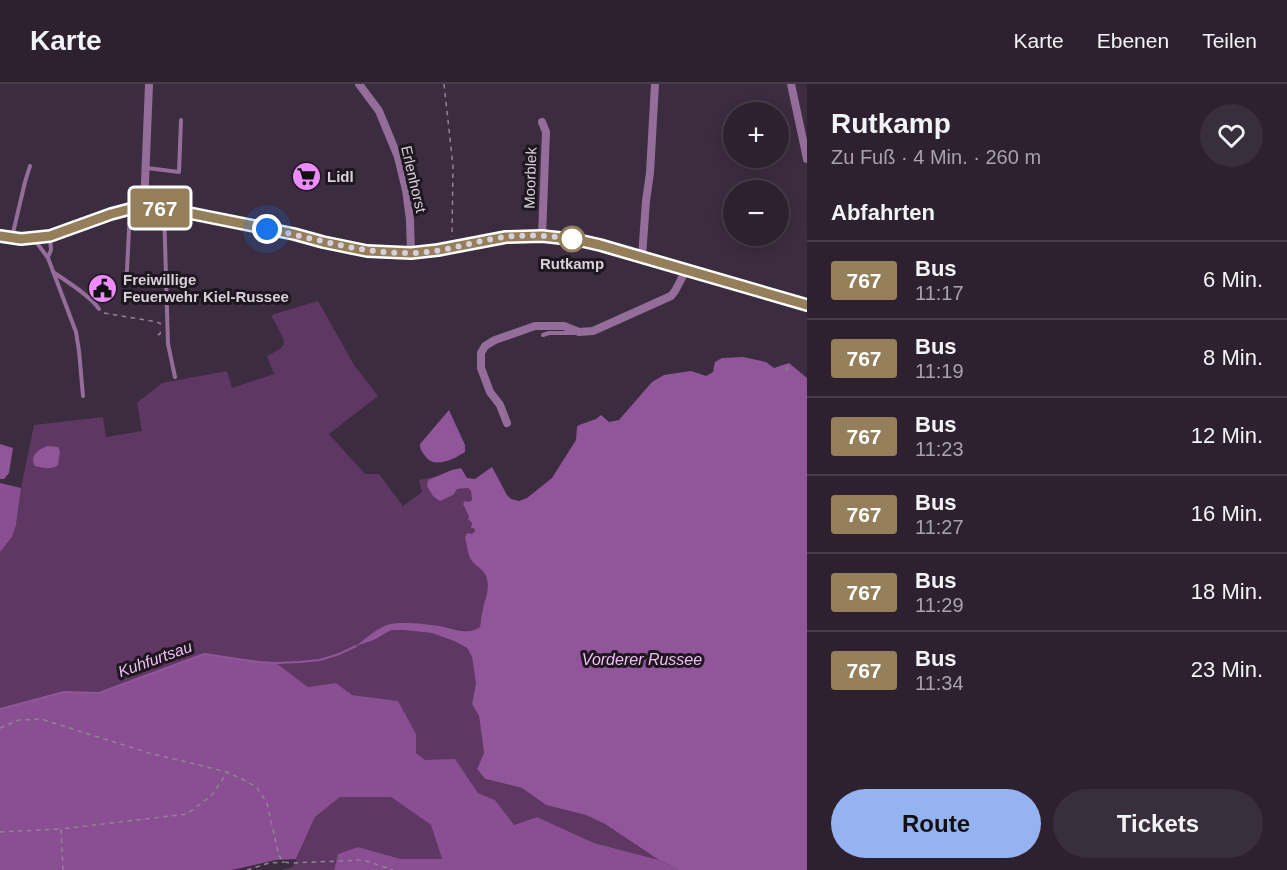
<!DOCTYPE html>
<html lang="de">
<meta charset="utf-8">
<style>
body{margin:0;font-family:Arial,sans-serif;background:#392e3b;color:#f1f3f6;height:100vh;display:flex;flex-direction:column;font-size:22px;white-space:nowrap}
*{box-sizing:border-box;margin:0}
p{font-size:20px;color:#a7a3aa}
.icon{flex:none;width:33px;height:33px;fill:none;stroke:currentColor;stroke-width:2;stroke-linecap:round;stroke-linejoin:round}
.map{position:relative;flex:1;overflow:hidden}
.drawer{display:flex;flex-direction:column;background:#2d212f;width:480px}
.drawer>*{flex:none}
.badge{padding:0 12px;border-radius:4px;font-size:21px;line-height:39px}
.buttons{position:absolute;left:723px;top:18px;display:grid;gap:12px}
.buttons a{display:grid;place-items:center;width:66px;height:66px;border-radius:50%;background:#2d212f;box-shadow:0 3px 15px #0003,0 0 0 2px #483e4b;font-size:30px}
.you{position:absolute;width:30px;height:30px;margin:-15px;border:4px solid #fff;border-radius:50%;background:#1a73e8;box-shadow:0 0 0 9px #1a73e833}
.map>.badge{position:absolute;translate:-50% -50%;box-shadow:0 0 0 3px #fff}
h2{padding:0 24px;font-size:22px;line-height:54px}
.round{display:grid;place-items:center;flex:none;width:63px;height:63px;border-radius:32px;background:#392e3b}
.overview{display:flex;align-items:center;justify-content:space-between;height:102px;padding:0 24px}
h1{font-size:28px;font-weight:600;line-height:45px}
.cta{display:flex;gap:12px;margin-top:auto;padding:12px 24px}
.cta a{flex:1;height:69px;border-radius:36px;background:#95b2f1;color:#111;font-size:24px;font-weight:600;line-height:69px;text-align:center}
.cta a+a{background:#392e3b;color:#f1f3f6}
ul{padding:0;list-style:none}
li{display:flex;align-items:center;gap:18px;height:78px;padding:0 24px;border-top:2px solid #483e4b}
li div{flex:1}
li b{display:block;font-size:22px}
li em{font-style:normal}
li .badge{min-width:66px;font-weight:700;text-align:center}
header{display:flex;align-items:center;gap:36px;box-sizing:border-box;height:84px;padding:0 30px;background:#2d212f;border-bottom:2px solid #483e4b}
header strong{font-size:28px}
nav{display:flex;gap:33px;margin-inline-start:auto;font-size:21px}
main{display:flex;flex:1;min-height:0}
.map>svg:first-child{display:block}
.green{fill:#5e3863}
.forest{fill:#8a4f93}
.water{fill:#91569a}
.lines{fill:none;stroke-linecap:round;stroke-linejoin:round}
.stream{stroke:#91569a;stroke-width:2}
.path{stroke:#918493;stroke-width:1.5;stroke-dasharray:4.5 4.5;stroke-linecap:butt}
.service{stroke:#956d9a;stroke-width:4}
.minor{stroke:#956d9a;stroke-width:8}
.tertiary{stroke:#956d9a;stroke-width:9}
.line-casing{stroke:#fff;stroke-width:14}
.line{stroke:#957f5b;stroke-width:9}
.walk{stroke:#d9cfdb;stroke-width:6;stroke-dasharray:0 10.8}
.stop-dot{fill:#fff;stroke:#957f5b;stroke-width:3}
.labels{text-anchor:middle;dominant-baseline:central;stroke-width:6;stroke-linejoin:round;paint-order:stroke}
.poi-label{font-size:15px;font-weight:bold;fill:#d9cfdb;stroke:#1f1720;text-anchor:start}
.street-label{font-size:15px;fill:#d9cfdb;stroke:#1f1720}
.stop-label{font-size:15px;font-weight:bold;fill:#d9cfdb;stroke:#1f1720}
.water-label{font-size:16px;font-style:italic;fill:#efbef5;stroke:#1f1720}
</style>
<header>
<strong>Karte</strong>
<nav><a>Karte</a><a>Ebenen</a><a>Teilen</a></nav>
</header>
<main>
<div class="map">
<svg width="807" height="786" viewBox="0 0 807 786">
<rect width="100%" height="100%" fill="#3c2c3f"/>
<path class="green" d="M318 217 354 281 378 312 329 350 365 390H379L403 422 422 408 419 396 439 392 428 396 457 405 468 404 471 407 472 416 469 418 463 420 475 447 472 450H470L465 454 469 467 479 482 484 488 488 497V508L482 526 480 543C466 552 453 543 438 542 423 540 404 538 390 541 379 543 366 554 358 561L374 556 391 546H403L432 549 454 557 467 564 472 573 476 599 472 620 479 632 484 669 477 685 484 695 522 704 546 721 586 731 605 740 659 776 594 759 537 733 514 741 495 716 478 709 455 676H425L416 669V650L397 617 352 611 336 599 308 603 275 579 204 570 99 609 64 608 0 625V468L12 453 16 441 21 404 34 341 103 333 106 353 142 347 137 319 162 299 227 287 232 304 274 290 267 272 280 265 284 261V256L271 231Z
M340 713H391L431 741 442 775H401L358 763 338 770 334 786H281L293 783 315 733Z"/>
<path class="forest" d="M0 399 21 404 16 441 12 453 0 468Z
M204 570 276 579 308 603 336 599 352 611 398 617 416 650V669L425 676 455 675 478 709 495 716 514 741 537 733 594 759 659 776 679 786H334L338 770 358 763 401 775H442L431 741 391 713H340L315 733 296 775 276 776 232 786H0V625L64 608 99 609Z"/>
<path class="water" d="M743 273 766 278 774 284 789 279 807 294V786H679L659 776 605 740 586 731 546 721 522 704 485 695 477 685 484 669 479 632 472 620 476 599 472 573 467 564 454 557 432 549 403 546H391L374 556 356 562C365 555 376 545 387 541 399 537 426 540 439 542 453 544 466 552 480 543 481 537 481 530 483 524 485 514 490 506 487 495 485 486 478 484 472 477 468 473 467 460 465 454L467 449 472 450 475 447 474 444H471L472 439 468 435 469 433 463 420 465 417 469 418 472 416 471 407 468 404 457 405 453 411 440 417 433 412 427 402 428 396 452 386 461 384 467 394 475 395 492 383 507 411 511 415 519 417 527 414 552 394 576 356 577 343 579 341 596 335 601 331 609 338 619 336 652 298 664 291 691 287 706 292 713 288 715 278 722 274Z
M449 326 465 361V368C454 375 435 385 426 373 422 368 420 366 420 360Z
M0 360 13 364 9 389 4 395H0Z
M47 362 58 363 60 367 58 381C52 386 43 384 35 382 29 372 38 366 47 362Z"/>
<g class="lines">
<path class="stream" d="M0 625 64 608 99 609 204 570 258 578 276 579 299 578 320 576 339 570 356 562"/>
<path class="path" d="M444 0 453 82 452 153
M104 229 157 238 161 240
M158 251 160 250 161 245
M786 287 789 279
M0 644 19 636 41 635 149 669 227 688 246 697 257 704 267 719 279 772 284 778 292 779 364 776 393 786
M0 748 59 745
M63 786 61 745 187 730 212 711 227 689
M247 786 269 779 284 778"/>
<path class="service" d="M147 84 179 88 181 36
M164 125 168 260 175 293
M12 153 25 98 30 82
M34 155 48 174 76 248 79 267 83 312
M48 173 51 166 50 154
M53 188C66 197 91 212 99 225
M124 197 127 186 130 126
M543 251 549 249H575"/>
<path class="minor" d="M359 0 379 27 398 73 406 106 410 136 411 169
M791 0 807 75
M542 38 546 48 542 152
M144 123 149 0
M642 173 646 117 650 89 655 0
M507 339 500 321 490 308 481 284V269L485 262 495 256 535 242H564L579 248 593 247 671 212 675 207 686 186"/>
<path class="tertiary" d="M0 152 21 155 50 152 112 130 130 125 144 123 164 125 294 150 323 158 367 167 411 169 438 166 506 153 542 152 578 156 600 161 807 221"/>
</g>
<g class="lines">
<defs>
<path id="line" d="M0 152 21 155 50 152 111 130 130 125 144 123 164 124 294 150 323 158 367 167 411 169 438 166 506 153 542 152 578 156 600 161 807 221"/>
</defs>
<use href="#line" class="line-casing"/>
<use href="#line" class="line"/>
<path class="walk" d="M267 145C316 154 360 170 411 169 443 169 473 157 505 153 529 150 554 152 578 156L572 155"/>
</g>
<defs>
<symbol id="supermarket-disc" viewBox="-11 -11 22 22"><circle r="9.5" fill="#ec8cfa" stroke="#1f1720"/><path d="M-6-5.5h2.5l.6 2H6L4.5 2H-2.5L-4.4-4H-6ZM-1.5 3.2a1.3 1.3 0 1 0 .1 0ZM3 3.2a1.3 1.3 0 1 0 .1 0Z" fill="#111"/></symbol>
<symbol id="civic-disc" viewBox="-11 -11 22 22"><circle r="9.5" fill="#ec8cfa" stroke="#1f1720"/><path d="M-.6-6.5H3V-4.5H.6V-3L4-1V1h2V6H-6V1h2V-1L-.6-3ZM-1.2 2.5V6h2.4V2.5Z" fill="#111"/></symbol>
</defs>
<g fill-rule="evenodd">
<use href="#supermarket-disc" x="290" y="76" width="33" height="33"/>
<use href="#civic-disc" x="86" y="188" width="33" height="33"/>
</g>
<circle class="stop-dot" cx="572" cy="155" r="12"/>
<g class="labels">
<g class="poi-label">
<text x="327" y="92">Lidl</text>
<text x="123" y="195">Freiwillige<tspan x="123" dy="17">Feuerwehr Kiel-Russee</tspan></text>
</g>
<g class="street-label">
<text transform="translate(530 94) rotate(-88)">Moorblek</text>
<text transform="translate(414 95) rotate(77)">Erlenhorst</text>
</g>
<g class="stop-label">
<text x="572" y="179">Rutkamp</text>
</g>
<g class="water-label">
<text transform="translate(155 575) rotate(-20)">Kuhfurtsau</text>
<text x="642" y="575">Vorderer Russee</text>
</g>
</g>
</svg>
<div class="buttons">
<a>+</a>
<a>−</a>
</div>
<div class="you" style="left:267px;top:145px"></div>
<b class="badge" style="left:160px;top:124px;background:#957f5b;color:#fff">767</b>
</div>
<section class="drawer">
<div class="overview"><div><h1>Rutkamp</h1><p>Zu Fuß · 4 Min. · 260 m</p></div><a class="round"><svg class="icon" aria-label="heart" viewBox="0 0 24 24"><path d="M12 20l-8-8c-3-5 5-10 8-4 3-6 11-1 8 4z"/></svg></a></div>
<h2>Abfahrten</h2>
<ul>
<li><span class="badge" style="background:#957f5b;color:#fff">767</span><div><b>Bus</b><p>11:17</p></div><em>6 Min.</em></li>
<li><span class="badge" style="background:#957f5b;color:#fff">767</span><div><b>Bus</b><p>11:19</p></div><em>8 Min.</em></li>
<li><span class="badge" style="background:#957f5b;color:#fff">767</span><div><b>Bus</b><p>11:23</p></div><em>12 Min.</em></li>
<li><span class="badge" style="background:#957f5b;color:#fff">767</span><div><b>Bus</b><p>11:27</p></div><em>16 Min.</em></li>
<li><span class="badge" style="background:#957f5b;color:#fff">767</span><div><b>Bus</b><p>11:29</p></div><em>18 Min.</em></li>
<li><span class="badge" style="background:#957f5b;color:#fff">767</span><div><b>Bus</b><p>11:34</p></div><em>23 Min.</em></li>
</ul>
<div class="cta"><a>Route</a><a>Tickets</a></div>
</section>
</main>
